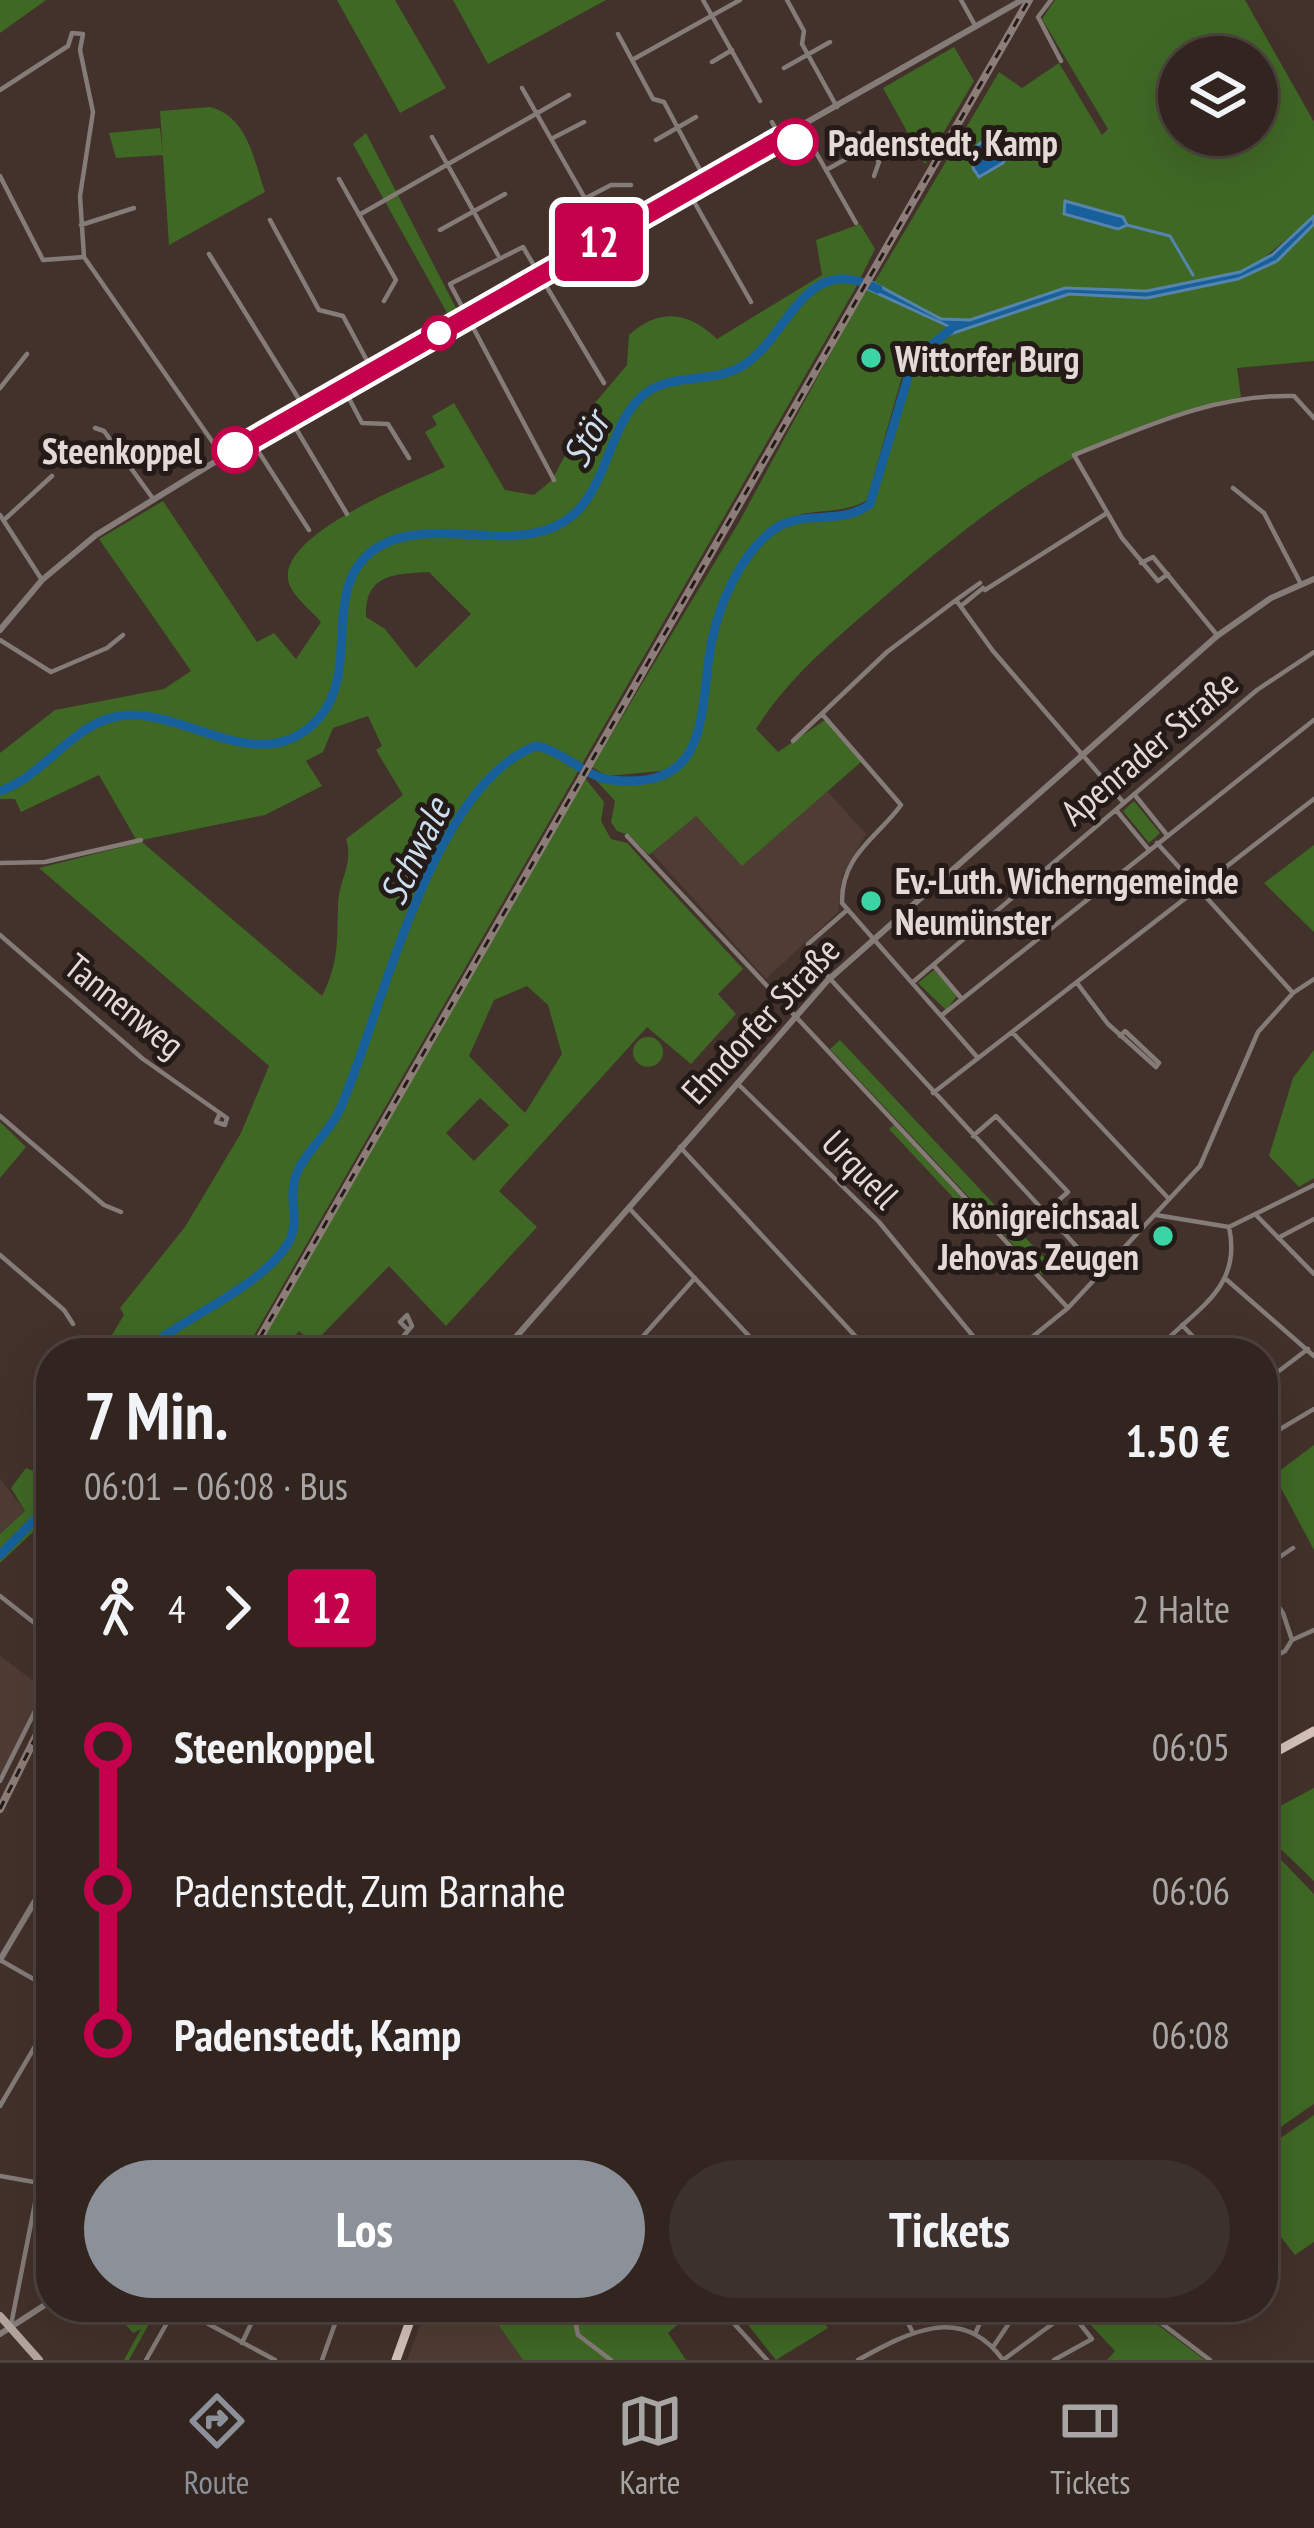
<!DOCTYPE html>
<html lang="de">
<meta charset="utf-8">
<style>
body{margin:0;font-family:"PT Sans Narrow",sans-serif;background:#3d312d;color:#f1f3f6;height:100vh;display:flex;flex-direction:column;font-size:45px;white-space:nowrap}
*{box-sizing:border-box;margin:0}
p{font-size:39px;color:#a8a5a5}
.icon{flex:none;width:66px;height:66px;fill:none;stroke:currentColor;stroke-width:2;stroke-linecap:round;stroke-linejoin:round}
.map{position:relative;flex:1;overflow:hidden}
.panel{position:absolute;left:36px;top:1338px;width:1242px;height:984px;display:flex;flex-direction:column;background:#322520;border-radius:48px;box-shadow:0 12px 48px #0002,0 0 0 3px #4d423e}
.panel>*{flex:none}
.badge{padding:0 24px;border-radius:9px;font-size:42px;line-height:78px}
.controls{position:absolute;left:1158px;top:36px;display:grid;gap:24px}
.controls a{display:grid;place-items:center;width:120px;height:120px;border-radius:50%;background:#322520;box-shadow:0 12px 48px #0002,0 0 0 3px #4d423e;font-size:60px}
.map>.badge{position:absolute;translate:-50% -50%;box-shadow:0 0 0 6px #fff}
.legs{display:flex;align-items:center;gap:18px;height:132px;padding:0 48px;font-size:39px}
.legs p{margin-inline-start:auto}
.overview{display:flex;align-items:center;justify-content:space-between;height:204px;padding:0 48px}
h1{font-size:66px;font-weight:700;line-height:90px}
.primary-button{display:flex;gap:24px;margin-top:auto;padding:24px 48px}
.primary-button a{flex:1;height:138px;border-radius:72px;background:#8c9099;color:#fff;font-size:48px;font-weight:700;line-height:138px;text-align:center}
.primary-button a+a{background:#3d312d;color:#f1f3f6}
ul{padding:0 48px;list-style:none}
li{display:flex;align-items:center;gap:42px;height:144px;font-size:45px}
li i{display:grid;place-items:center;width:18px;height:100%;margin:0 15px;background:currentColor}
li i::after{content:'';width:30px;height:30px;margin:-15px;border:9px solid;border-radius:50%;background:#322520}
li p{margin-inline-start:auto}
li:first-child i{background:linear-gradient(#0000 50%,currentColor 0)}
li:last-child i{background:linear-gradient(currentColor 50%,#0000 0)}
.tabs{display:flex;justify-content:space-around;align-items:center;height:168px;border-top:3px solid #4d423e;background:#322520;font-size:33px;color:#a8a5a5}
.tabs a{display:grid;justify-items:center;gap:6px}
.tabs .current{color:#8c9099}
.map>svg:first-child{display:block}
.industrial{fill:#4f3c35}
.education{fill:#4f3c34}
.green{fill:#3f6824;fill-rule:evenodd}
.water{fill:#17609b;stroke:#5584ac;stroke-width:3}
.lines{fill:none;stroke-linecap:round;stroke-linejoin:round}
.stream{stroke:#5584ac;stroke-width:3}
.river{stroke:#17609b;stroke-width:9}
.minor{stroke:#857c78;stroke-width:4.5}
.tertiary{stroke:#857c78;stroke-width:6}
.secondary{stroke:#b2a39d;stroke-width:8}
.primary{stroke:#d4c2ba;stroke-width:9}
.rail-casing{stroke:#8d7d78;stroke-width:8}
.rail{stroke:#241b18;stroke-width:3;stroke-dasharray:9;stroke-linecap:butt}
.line-1-casing{stroke:#fff;stroke-width:27}
.line-1{stroke:#c4014b;stroke-width:18}
.stop-1-dot{fill:#fff;stroke:#c4014b;stroke-width:6}
.poi-dot{fill:#3bd4a4;stroke:#241b18;stroke-width:4.5}
.labels{text-anchor:middle;dominant-baseline:central;stroke-width:10;stroke-linejoin:round;paint-order:stroke}
.stop-label{font-size:36px;font-weight:bold;fill:#e5d9d5;stroke:#241b18;text-anchor:start}
.poi-label{font-size:36px;font-weight:bold;fill:#e5d9d5;stroke:#241b18;text-anchor:start}
.street-label{font-size:36px;fill:#e5d9d5;stroke:#241b18}
.water-label{font-size:39px;font-style:italic;fill:#ccdded;stroke:#241b18}
</style>
<div class="map">
<svg width="1314" height="2360" viewBox="0 0 1314 2360">
<rect width="100%" height="100%" fill="#43312b"/>
<path class="industrial" d="M0 1479 25 1511 0 1534Z
M0 1656 46 1690 0 1781Z"/>
<path class="education" d="M827 791 866 834 842 876 838 912 766 979 649 850 696 816 742 865Z
M427 2307H477L476 2312 495 2320 523 2360H407Z"/>
<path class="green" d="M0 0H46L0 33Z
M337 0H395L446 88 400 113Z
M453 0H606L488 64Z
M1055 0H1245L1314 122V216L1251 269 1151 290 1065 288 970 320H941L874 283 999 72 1022 88 1059 63 1102 135 1108 129 1042 19ZM1179 57H1257V135H1179ZM983 137 1013 143 1003 163 973 168 975 148Z
M954 47 974 81 925 164 883 88Z
M210 107C248 117 253 158 265 192L169 245 160 111Z
M160 128 163 155 116 158 109 133Z
M366 133 458 312 451 320 353 144Z
M860 224 875 249 855 289 582 764 578 760 581 766 244 1353H101L124 1315 120 1308 185 1227 241 1133 269 1066 39 868 142 842 322 996C339 963 337 940 338 904 339 880 354 863 346 839L403 795 376 750 382 746 368 716 333 728 323 752 306 761 322 786 265 815 137 841 99 775 21 812 15 799H0V753L55 710 164 689 191 671 99 539 163 501 257 642 274 633 296 659 321 622C312 611 295 598 290 586 268 537 414 482 445 467L425 432 437 425 432 416 454 403 505 490 534 495 552 480 589 410 627 365 629 335C659 308 688 311 717 339L822 275 816 240ZM429 572 471 614 416 668 385 629 366 617C365 574 393 574 429 572Z
M1314 224V361L1237 368 1241 397C1088 428 990 505 876 604 831 643 788 678 756 729L778 752 825 720 861 762 742 866 696 816 649 855 629 835 617 831 611 822 615 801 592 776C618 785 648 783 672 770L607 776 592 767 739 522 866 288 949 328 913 355 903 373 867 500C842 516 806 507 788 520L857 514 870 504 909 374 945 336 1069 294 1147 298 1238 279 1277 261Z
M585 778 604 802 601 821 611 839 627 843 743 969 718 994 736 1014 691 1064 647 1027 499 1191 537 1227 446 1326 389 1266 320 1337H306L299 1331 282 1353H255ZM527 986 548 1005 562 1054 525 1113 469 1056 494 1000ZM480 1098 509 1125 474 1161 446 1133Z
M1134 801 1160 833 1149 843 1123 811Z
M1314 845V932L1264 883Z
M934 970 957 996 946 1010 918 983Z
M633 1052a15 15 0 1 1 30 0a15 15 0 1 1-30 0Z
M840 1040 1052 1266 1042 1275 830 1049Z
M1314 1050V1178L1299 1187 1269 1156 1293 1078Z
M0 1122 26 1147 0 1178Z
M894 1125 977 1214 973 1219 889 1129Z
M1314 1445V1550L1274 1475Z
M26 1468 51 1478V1515L0 1563V1534L25 1511 11 1488Z
M1314 1788V1881L1263 1832V1815Z
M1263 1841 1314 1894V2104L1263 2139Z
M1314 2115V2242L1295 2255 1263 2214V2150Z
M110 2307H147L155 2313 129 2360H124L141 2329 133 2333Z
M477 2307H580L589 2316 600 2307H698L668 2333 686 2360H523L495 2320 476 2311Z
M760 2307H811L828 2328 776 2360 745 2321Z
M1074 2307H1134L1205 2360H1107L1115 2351Z"/>
<path class="water" d="M1002 133 1013 143 1003 163 979 177 973 168 975 148 990 134Z
M1065 201 1123 217 1127 225 1118 229 1064 214Z
M1314 216V224L1277 261 1238 279 1147 298 1069 294 945 336 948 326 866 288 870 281 941 319 970 320 1065 288 1147 291 1240 272 1272 255Z"/>
<g class="lines">
<path class="stream" d="M1127 225 1170 236 1193 275"/>
<path class="river" d="M0 791C49 774 76 715 131 715 194 715 265 779 319 718 363 668 317 582 380 546 438 512 530 564 580 508 608 477 611 425 641 397 668 371 713 385 744 365 791 334 804 250 878 289
M148 1353 163 1337C201 1310 261 1284 287 1245 302 1223 287 1199 296 1175 306 1150 330 1133 341 1107 382 1012 431 785 536 746 563 751 584 776 611 780 715 792 698 707 712 640 720 603 739 559 768 534 799 506 839 528 870 504L909 374 919 355 950 330
M0 1555 51 1503"/>
<path class="minor" d="M703 0 760 101
M787 0 804 31 802 44 837 107
M961 0 976 27
M1051 0 1038 17 1061 61
M618 34 653 99 664 102 706 181
M632 60 740 0
M712 62 732 50
M784 68 830 42
M522 88 607 237
M0 90 68 46 72 33 83 34 80 50 93 112 80 196 84 257 43 260 0 176
M772 122 781 138
M801 126 856 223
M859 133 879 162 874 176
M432 137 498 255
M551 139 584 122
M656 140 696 117
M826 170 868 147
M339 179 396 280 384 301
M688 191 751 302
M584 199 611 185H631
M359 215 569 95
M270 220 319 310 343 316 372 370
M81 225 134 208
M440 230 505 194
M209 254 305 409
M84 257 223 457
M343 387 362 423 388 424 409 458
M0 388 27 354
M289 417 347 514
M95 428 104 431 154 500
M251 440 309 530
M554 480 450 284 523 247 604 383
M1233 488 1264 513 1301 584
M0 515 42 580
M4 520 52 476
M1141 563 1153 557 1217 635
M1168 574 1158 581 1122 538 1074 455C1147 426 1215 394 1294 396L1314 418
M980 583 956 600 993 651 1124 803
M985 590 1107 513
M961 606 983 588
M0 640 51 672 107 648 123 635
M822 714 901 805C877 838 841 855 842 903L978 1058
M793 741 887 652 956 600
M1134 794 1167 835
M1116 810 1149 850
M627 836 1068 1308
M1157 843 1293 993
M0 863 45 862 141 840
M846 911 808 944 810 957 1101 1273
M0 935 143 1059 227 1118 225 1125 216 1122 220 1113
M935 967 962 999
M913 982 1257 690 1314 652
M1077 983 1108 1024 1156 1067 1159 1063 1125 1031 1120 1036
M942 1015 1314 720
M1013 1033 1169 1199
M737 1083 879 1222 987 1353
M933 1093 1314 799
M0 1116 104 1205 121 1212
M973 1136 996 1116 1068 1192 1044 1213
M680 1147 871 1353
M629 1208 765 1353
M1156 1215 1229 1227 1314 1185
M1256 1215 1314 1274
M1278 1238 1314 1219
M0 1255 64 1310 73 1324
M1227 1280 1314 1356
M1182 1325 1209 1353
M389 1353 412 1326 407 1315 400 1322 406 1328
M628 1353 695 1278
M1012 1353 1068 1308 1200 1166 1258 1032 1293 993 1314 979
M1154 1353C1192 1310 1243 1291 1229 1227
M1263 1383 1308 1349
M1263 1419 1277 1431 1314 1409
M1263 1568 1293 1548
M1263 1584 1283 1613 1292 1640 1285 1651 1263 1663
M0 1596 51 1636
M1292 1640 1314 1630
M1263 1739 1271 1754
M0 1781 51 1679
M0 1960 51 1989
M0 2106 51 2019
M0 2176 51 2185
M177 2307 275 2360
M587 2307 576 2326 578 2335 611 2360
M719 2307 767 2360
M900 2307 913 2333
M1140 2307 1210 2360
M11 2325 39 2183 51 2157
M975 2334 987 2307
M242 2343 259 2307
M993 2347 1020 2307
M146 2360 176 2307
M322 2360 341 2307
M858 2360C909 2332 962 2303 1003 2360
M1003 2360 1070 2311 1092 2339 1054 2360"/>
<path class="tertiary" d="M0 630 42 580 96 535 283 420 1022 0
M502 1353 827 981 1217 636 1271 598 1314 579
M0 1960 51 1874
M0 2334 51 2301"/>
<path class="secondary" d="M0 2316 39 2360"/>
<path class="primary" d="M1263 1759 1314 1731
M396 2360 415 2307"/>
<defs>
<path id="rail" d="M251 1353 1029 0
M0 1809 51 1706"/>
</defs>
<use href="#rail" class="rail-casing"/>
<use href="#rail" class="rail"/>
</g>
<g class="lines">
<defs>
<path id="line-1" d="M235 450 778 140 785 145 795 142"/>
</defs>
<use href="#line-1" class="line-1-casing"/>
<use href="#line-1" class="line-1"/>
</g>
<g class="stop-1-dot">
<circle cx="795" cy="142" r="21"/>
<circle cx="439" cy="333" r="15"/>
<circle cx="235" cy="450" r="21"/>
</g>
<g class="poi-dot">
<circle cx="871" cy="358" r="12"/>
<circle cx="871" cy="901" r="12"/>
<circle cx="1163" cy="1236" r="12"/>
</g>
<g class="labels">
<g class="stop-label">
<text x="828" y="142">Padenstedt, Kamp</text>
<text x="202" y="450" text-anchor="end">Steenkoppel</text>
</g>
<g class="poi-label">
<text x="895" y="358">Wittorfer Burg</text>
<text x="895" y="880">Ev.-Luth. Wicherngemeinde<tspan x="895" dy="41">Neumünster</tspan></text>
<text x="1139" y="1215" text-anchor="end">Königreichsaal<tspan x="1139" dy="41">Jehovas Zeugen</tspan></text>
</g>
<g class="street-label">
<text transform="translate(1149 747) rotate(-40)">Apenrader Straße</text>
<text transform="translate(125 1005) rotate(39)">Tannenweg</text>
<text transform="translate(760 1020) rotate(-47)">Ehndorfer Straße</text>
<text transform="translate(861 1169) rotate(46)">Urquell</text>
</g>
<g class="water-label">
<text transform="translate(585 439) rotate(-62)">Stör</text>
<text transform="translate(414 851) rotate(-64)">Schwale</text>
</g>
</g>
</svg>
<div class="controls">
<a><svg class="icon" aria-label="layers" viewBox="0 0 24 24"><path d="M12 4l9 5-9 5-9-5zM3 14l9 5 9-5"/></svg></a>
</div>
<b class="badge" style="left:599px;top:242px;background:#c4014b;color:#fff">12</b>
<section class="panel">
<div class="overview"><div><h1>7 Min.</h1><p>06:01 – 06:08 · Bus</p></div><b>1.50 €</b></div>
<div class="legs"><svg class="icon" aria-label="walk" viewBox="0 0 24 24"><circle cx="13" cy="4" r="2"/><path d="M13 8l-2 6 4 7M11 14l-3 7M7 12l3-4h3l4 4"/></svg>4<svg class="icon" aria-label="forward" viewBox="0 0 24 24"><path d="M9 5l7 7-7 7"/></svg><b class="badge" style="background:#c4014b;color:#fff">12</b><p>2 Halte</p></div>
<ul>
<li><i style="color:#c4014b"></i><b>Steenkoppel</b><p>06:05</p></li>
<li><i style="color:#c4014b"></i><span>Padenstedt, Zum Barnahe</span><p>06:06</p></li>
<li><i style="color:#c4014b"></i><b>Padenstedt, Kamp</b><p>06:08</p></li>
</ul>
<div class="primary-button"><a>Los</a><a>Tickets</a></div>
</section>
</div>
<nav class="tabs">
<a class="current"><svg class="icon" aria-label="directions" viewBox="0 0 24 24"><path d="M12 3l9 9-9 9-9-9zM9 14v-3h6M13 9l2 2-2 2"/></svg>Route</a>
<a><svg class="icon" aria-label="map" viewBox="0 0 24 24"><path d="M3 6l6-2 6 2 6-2v14l-6 2-6-2-6 2zM9 4v14M15 6v14"/></svg>Karte</a>
<a><svg class="icon" aria-label="tickets" viewBox="0 0 24 24"><path d="M3 7h18v10H3zM15 7v10"/></svg>Tickets</a>
</nav>
